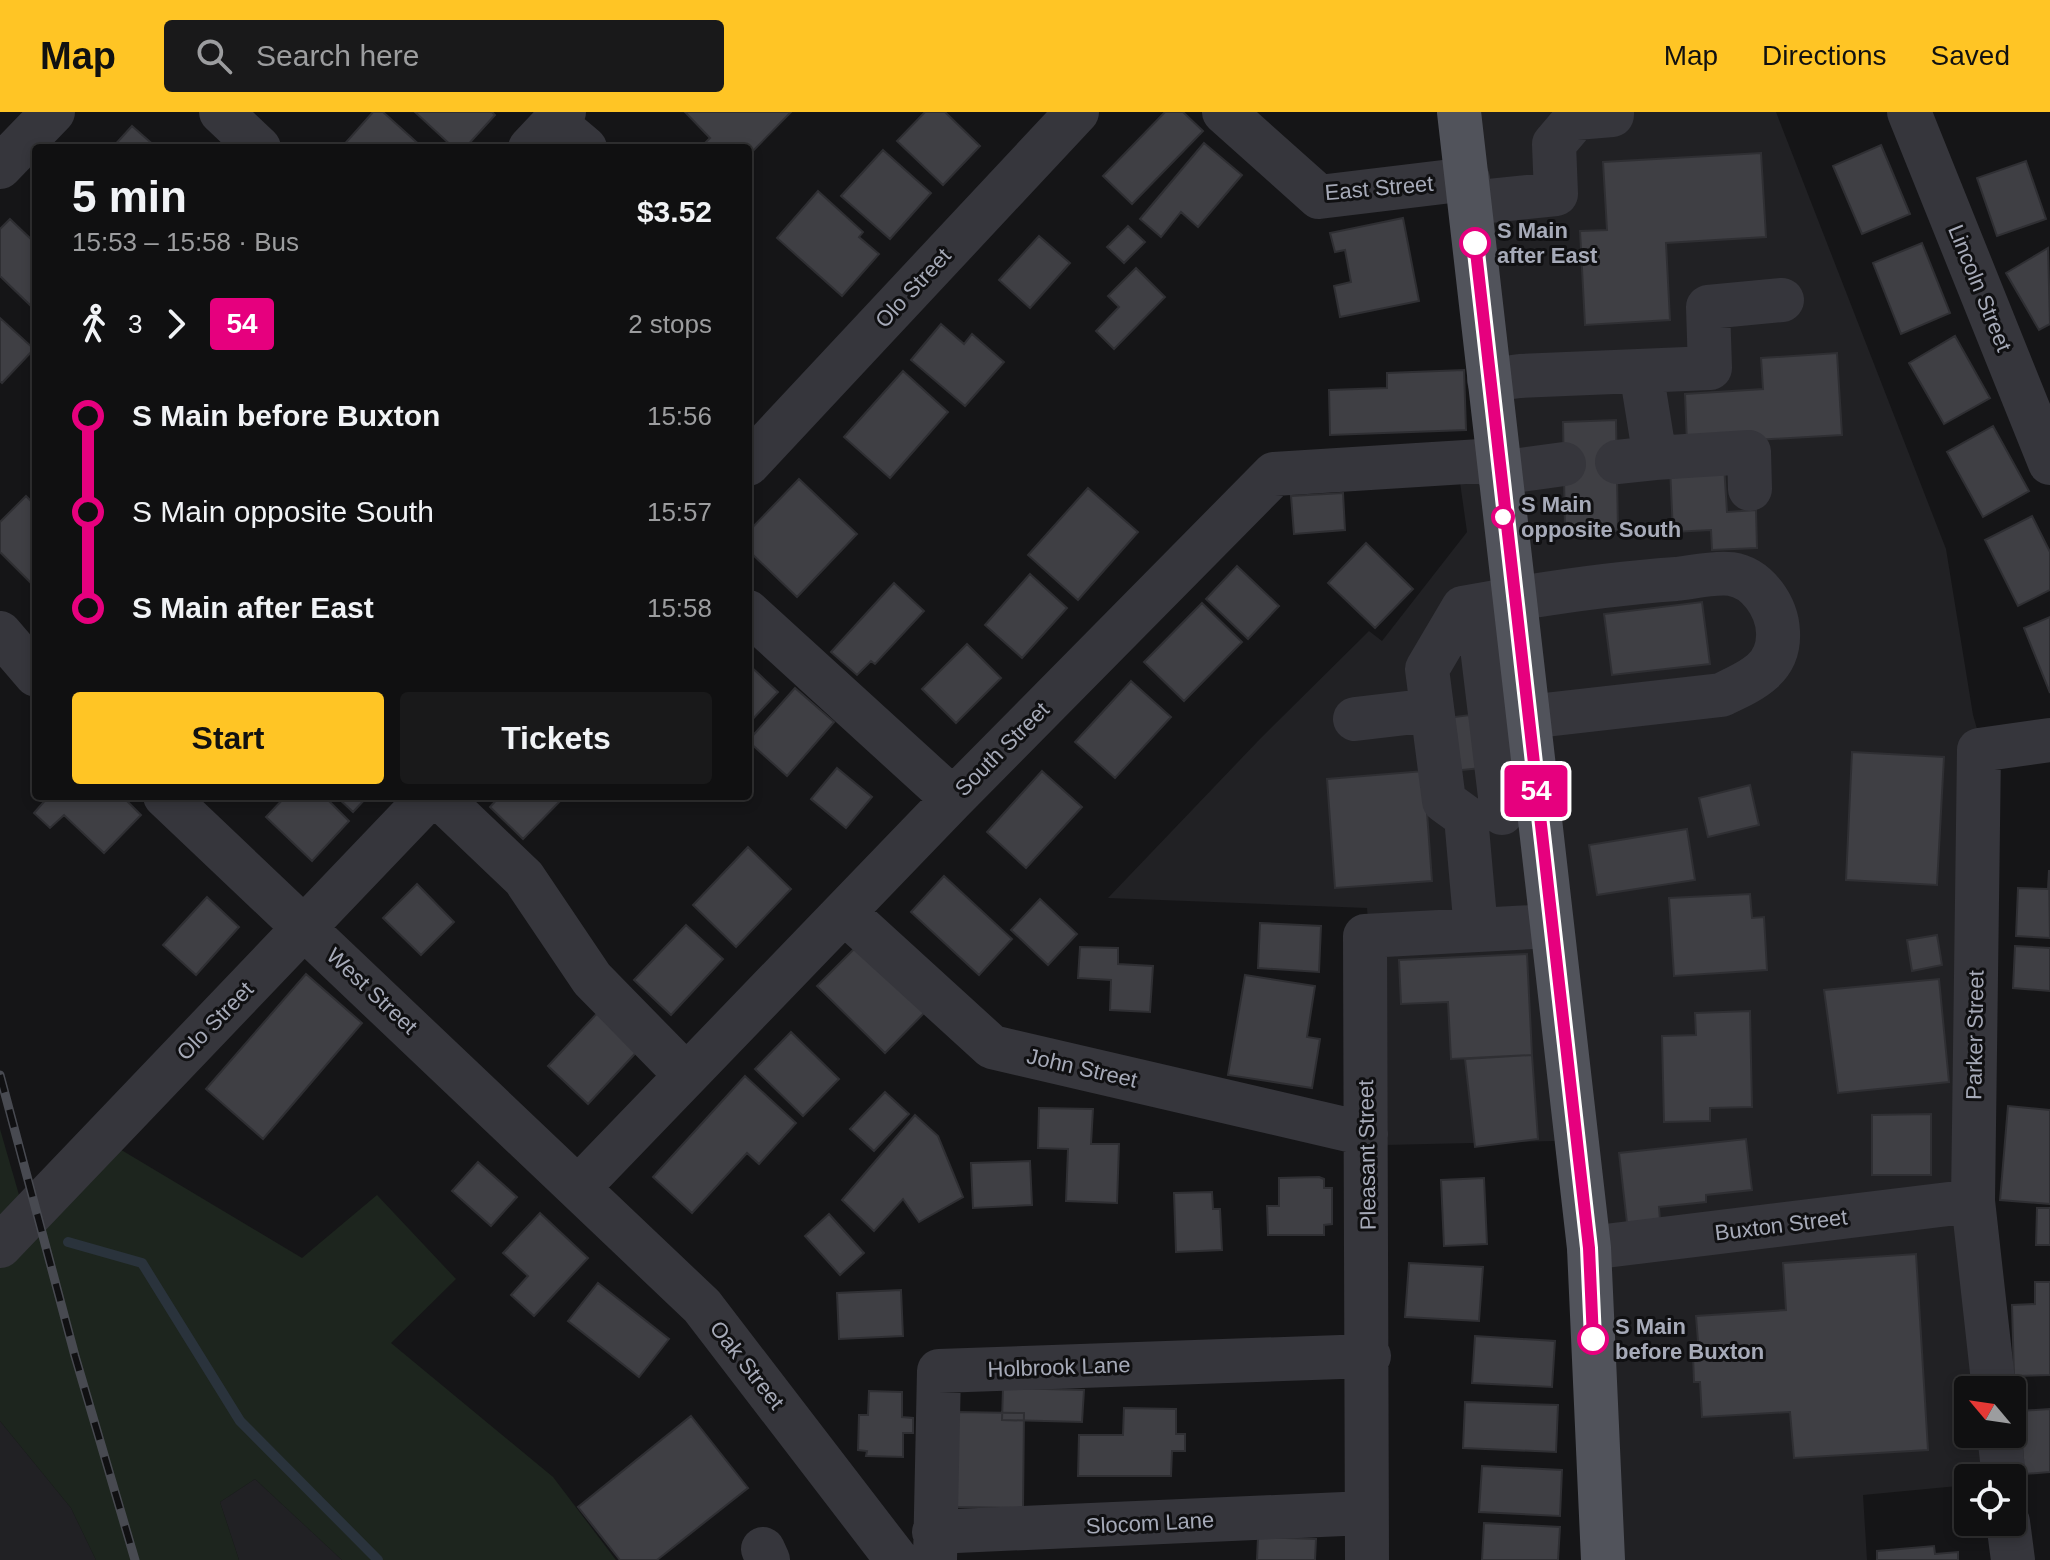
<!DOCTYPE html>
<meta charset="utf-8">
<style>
body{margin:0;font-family:Arial,sans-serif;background:#19191a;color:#f1f3f6;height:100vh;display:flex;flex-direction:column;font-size:30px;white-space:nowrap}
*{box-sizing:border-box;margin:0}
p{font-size:26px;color:#9c9d9f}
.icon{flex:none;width:44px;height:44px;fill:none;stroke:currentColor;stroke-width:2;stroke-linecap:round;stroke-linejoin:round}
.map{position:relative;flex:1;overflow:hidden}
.panel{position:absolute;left:32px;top:32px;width:720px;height:656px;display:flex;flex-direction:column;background:#101011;border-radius:8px;box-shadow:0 4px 12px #0003,0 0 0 2px #303031}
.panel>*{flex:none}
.badge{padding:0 16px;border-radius:6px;font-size:28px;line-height:52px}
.needle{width:52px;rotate:299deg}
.buttons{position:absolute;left:1954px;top:1264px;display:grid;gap:16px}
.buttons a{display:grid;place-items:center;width:72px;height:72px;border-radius:8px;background:#101011;box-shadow:0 4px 12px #0003,0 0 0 2px #303031;font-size:40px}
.map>.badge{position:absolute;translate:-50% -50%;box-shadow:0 0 0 4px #fff}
.legs{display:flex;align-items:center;gap:12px;height:88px;padding:0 40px;font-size:26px}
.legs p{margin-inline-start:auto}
.head{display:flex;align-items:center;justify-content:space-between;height:136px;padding:0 40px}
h1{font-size:44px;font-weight:600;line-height:60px}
.action{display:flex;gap:16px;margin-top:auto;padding:16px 40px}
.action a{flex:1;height:92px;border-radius:8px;background:#ffc525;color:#111;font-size:32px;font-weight:600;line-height:92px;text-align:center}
.action a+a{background:#19191a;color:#f1f3f6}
ul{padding:0 40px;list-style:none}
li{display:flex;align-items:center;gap:28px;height:96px;font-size:30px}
li i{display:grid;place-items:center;width:12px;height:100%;margin:0 10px;background:currentColor}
li i::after{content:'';width:20px;height:20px;margin:-10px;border:6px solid;border-radius:50%;background:#101011}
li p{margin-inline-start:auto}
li:first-child i{background:linear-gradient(#0000 50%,currentColor 0)}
li:last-child i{background:linear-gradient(currentColor 50%,#0000 0)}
header{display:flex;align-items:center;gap:48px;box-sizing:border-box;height:112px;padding:0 40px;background:#ffc525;color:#111}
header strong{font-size:38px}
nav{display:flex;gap:44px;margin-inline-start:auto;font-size:28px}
.search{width:560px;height:72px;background:#19191a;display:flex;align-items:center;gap:20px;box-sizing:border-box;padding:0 28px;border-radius:8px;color:#9c9d9f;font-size:30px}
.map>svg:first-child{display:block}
.built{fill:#212124}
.green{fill:#1d251e}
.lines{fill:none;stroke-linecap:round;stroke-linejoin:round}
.stream{stroke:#2a333c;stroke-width:10}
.building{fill:#3f3f44;stroke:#2f2f33;stroke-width:2}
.minor{stroke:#36363c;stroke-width:44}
.major{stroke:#51535b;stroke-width:44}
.rail-casing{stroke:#484a51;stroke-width:9}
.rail{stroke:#101012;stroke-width:6;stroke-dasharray:18;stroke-linecap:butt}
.line-1-casing{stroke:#fff;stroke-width:18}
.line-1{stroke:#e6007e;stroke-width:12}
.stop-1-dot{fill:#fff;stroke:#e6007e;stroke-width:4}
.labels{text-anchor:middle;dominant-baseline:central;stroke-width:6;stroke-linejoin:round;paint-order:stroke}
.street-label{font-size:22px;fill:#a6aab8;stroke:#101012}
.stop-label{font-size:22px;font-weight:bold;fill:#a6aab8;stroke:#101012;text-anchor:start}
</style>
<header>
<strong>Map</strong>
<div class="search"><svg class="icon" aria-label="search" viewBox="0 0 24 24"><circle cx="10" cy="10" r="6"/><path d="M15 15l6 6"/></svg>Search here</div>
<nav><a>Map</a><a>Directions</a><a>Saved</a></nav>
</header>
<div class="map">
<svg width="2050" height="1448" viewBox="0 0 2050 1448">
<rect width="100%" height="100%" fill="#151517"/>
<path class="built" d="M1472 0H1776L1946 437 1973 603 1987 652 1978 1278H1968V1322H1980L1983 1366H1968V1373L1863 1383 1867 1448H1619L1594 1028 1385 1033 1367 796 1108 786 1259 628 1369 519 1382 529 1467 420 1458 356 1513 349Z
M0 1309 71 1396 96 1448H0Z
M255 1367 342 1448H239L220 1390Z"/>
<path class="green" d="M0 1017 30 1121 113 1033 302 1146 377 1083 456 1167 391 1231 553 1365 616 1448H342L255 1367 220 1390 239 1448H96L71 1396 0 1309Z"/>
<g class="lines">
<path class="stream" d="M68 1130 142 1151 240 1309 378 1448"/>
</g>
<path class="building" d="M373 0H383L423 36H341Z
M415 0H492L495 3 465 36H454Z
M685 0H791L748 44V36H700L710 26Z
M925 0H945L980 34 943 73 897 29Z
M1165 0H1183L1203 19 1132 92 1103 64Z
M132 14 157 36H112Z
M1204 31 1242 63 1198 115 1181 100 1161 125 1140 107Z
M1881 33 1910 102 1862 122 1833 54Z
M883 38 931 81 890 127 841 84Z
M1761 41 1766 125 1666 131 1670 208 1585 213 1580 119 1607 118 1603 50Z
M2026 49 2046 107 1997 124 1977 66Z
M818 79 863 120 859 125 879 142 842 184 777 126Z
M1403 106 1419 189 1340 205 1334 174 1351 170 1345 138 1335 140 1330 121Z
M10 107 36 132V187L30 193 0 164V117Z
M1128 114 1145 130 1124 151 1107 135Z
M1039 124 1070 151 1030 196 999 168Z
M1922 131 1950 201 1901 222 1873 151Z
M2048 136 2050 212 2039 218 2006 161Z
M1136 156 1165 185 1114 237 1096 219 1119 195 1108 184Z
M0 206 34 237 2 271 0 269Z
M941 212 964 232 972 222 1004 250 965 294 911 248Z
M1955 224 1990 286 1944 312 1909 251Z
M1837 241 1842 323 1687 332 1685 282 1763 277 1761 246Z
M1464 258 1466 318 1330 323 1329 278 1387 276V261Z
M903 259 948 300 890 366 844 325Z
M1616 308 1618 419 1565 420 1563 310Z
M1993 314 2029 379 1983 405 1947 340Z
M1724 353 1727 400 1756 398 1757 436 1712 438 1711 418 1673 420 1670 356Z
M799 367 857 422 797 485 748 438V420Z
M1088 376 1138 420 1078 488 1028 443Z
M1343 381 1345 418 1294 422 1291 384Z
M26 384 36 394V476L0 440V410Z
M2032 404 2050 440V478L2018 494 1985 428Z
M1366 431 1413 477 1375 516 1328 471Z
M1237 454 1279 494 1248 527 1206 487Z
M1030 462 1067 496 1022 546 985 513Z
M894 471 924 499 875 552 871 549 857 563 831 540Z
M1702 490 1710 552 1612 563 1604 502Z
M1202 491 1242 530 1184 589 1144 550Z
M2050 505V581L2024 516Z
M967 532 1001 566 956 611 922 577Z
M748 552 778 580 748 612Z
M1131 569 1171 605 1115 666 1075 630Z
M795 576 834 610 787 664 748 629Z
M1486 601 1492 655 1452 659 1446 606Z
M1852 640 1944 645 1937 773 1846 768Z
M837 656 872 685 846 716 811 687Z
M1042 659 1082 695 1026 756 987 720Z
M1424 659 1432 769 1335 776 1327 667Z
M1750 673 1759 713 1708 725 1699 686Z
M49 684H122L141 703 104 741 64 703 50 716 34 701Z
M286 684H324L349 709 312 749 266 705Z
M336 684H368L353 700Z
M500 684H565L523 727 490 695Z
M1687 717 1695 768 1597 783 1589 733Z
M748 735 791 777 736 835 693 793Z
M2049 758 2050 826 2016 824 2018 776 2048 777Z
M944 764 1012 827 979 863 911 800Z
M417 772 454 810 421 843 383 806Z
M1750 782 1752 806 1764 805 1767 858 1674 864 1669 786Z
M207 785 239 815 196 863 163 833Z
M1040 787 1077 822 1048 853 1011 818Z
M1260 811 1321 814 1319 860 1258 856Z
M686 813 723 847 671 903 634 868Z
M1937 823 1942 853 1912 859 1907 828Z
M862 829 929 896 885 941 817 874Z
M2015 834 2050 836V879L2013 876Z
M1080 835 1118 836V852L1153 854 1150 900 1110 898 1111 868 1078 866Z
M1527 842 1532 943 1451 947 1448 890 1401 892 1399 848Z
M306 862 362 911 263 1027 206 977Z
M1245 863 1315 874 1307 925 1320 927 1312 976 1228 963Z
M1939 867 1949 970 1838 981 1824 878Z
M603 895 643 933 588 992 548 954Z
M1750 899 1752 995 1710 996V1009L1664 1010 1662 924 1696 923 1695 901Z
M791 920 839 967 803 1004 755 957Z
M1532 943 1538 1027 1475 1035 1465 947Z
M745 964 796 1011 759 1052 747 1041 692 1101 653 1065Z
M885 980 909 1002 874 1039 850 1017Z
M2008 994 2050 998V1092L2000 1088Z
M1039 996 1093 997 1091 1032H1119L1117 1091 1066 1089 1068 1037 1038 1036Z
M1931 1002V1063H1872V1003Z
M915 1003 938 1024 963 1085 919 1110 903 1087 874 1119 842 1088Z
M1746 1027 1752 1078 1706 1083V1090L1659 1095 1660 1108 1627 1111 1619 1041Z
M1030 1049 1032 1093 973 1096 971 1051Z
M478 1050 517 1085 491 1114 452 1079Z
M1319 1065 1324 1067V1076H1332V1112L1324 1113V1123H1268L1267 1094H1279V1066Z
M1484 1066 1487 1132 1444 1134 1441 1068Z
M1212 1080 1213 1097H1220L1222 1138 1176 1140 1174 1081Z
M2037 1096H2050V1133H2036Z
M540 1101 588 1146 534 1204 511 1183 528 1164 503 1141Z
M829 1102 864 1141 840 1163 805 1124Z
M1916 1142 1928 1338 1794 1346 1790 1300 1702 1305 1700 1270H1694L1693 1243 1699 1242 1696 1204 1786 1198 1783 1151Z
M1409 1151 1483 1155 1479 1209 1405 1205Z
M2035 1170H2050V1263L2014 1264 2012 1193 2035 1192Z
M598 1171 669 1227 639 1265 568 1209Z
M901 1178 903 1224 839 1227 837 1181Z
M1475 1224 1555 1229 1552 1275 1472 1271Z
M1003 1276 1084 1278 1082 1310 1002 1308Z
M869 1279 902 1280V1305L913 1306V1321H903V1345L866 1344 867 1339 858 1338 859 1303H868Z
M1465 1290 1558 1293 1556 1340 1463 1336Z
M1124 1296 1176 1297V1322H1185V1339H1172L1171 1364H1078L1079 1323H1123Z
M2050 1297V1360L2024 1362 2020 1299Z
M956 1300 1024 1301 1023 1396 954 1395Z
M691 1304 748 1376 657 1448H620L578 1395Z
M1482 1354 1562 1358 1560 1404 1479 1400Z
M1484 1411 1560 1415 1558 1448H1482Z
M1258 1425 1316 1427 1315 1448H1257Z
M1934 1434 1935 1442 1958 1440V1448H1877V1439Z"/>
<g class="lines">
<path class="minor" d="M221 0 259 36
M1224 0 1319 85 1468 67
M1909 0 2050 351
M554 10 585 36
M530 36 564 0
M0 55 53 0
M1470 91 1556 82 1554 32 1576 6 1612 3V0
M1641 259 1655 346 1749 340 1750 377
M1489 268 1520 264 1710 256 1708 195 1782 188
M1617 350 1655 346
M748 352 1077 0
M1498 361 1564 352
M1477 494 1502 701
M748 500 953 687
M0 521 36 563
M1355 607 1432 598
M165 684 702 1194 897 1448
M438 684 524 766 592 867 686 963
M844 800 992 935 1366 1022
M1476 818 1466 705 1444 689 1427 557 1463 496C1533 483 1605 472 1676 467 1693 465 1714 460 1731 462 1758 466 1777 495 1778 520 1780 557 1751 569 1721 583L1491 609
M578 1076 953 687 1274 362 1497 348
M0 1134 430 684
M1589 1136 1973 1089
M1994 1278 1973 1089 1979 638 2050 628
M1999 1322 2004 1366
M2008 1410 2013 1448
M934 1420 1366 1401
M763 1437 768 1448
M935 1448 939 1259 1369 1244
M1367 1448 1365 824 1551 814"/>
<path class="major" d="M1459 0 1589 1136 1603 1448"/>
<defs>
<path id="rail" d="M0 963 75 1244 135 1448"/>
</defs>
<use href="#rail" class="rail-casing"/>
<use href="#rail" class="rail"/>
</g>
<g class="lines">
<defs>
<path id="line-1" d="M1475 131 1589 1136 1593 1227"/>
</defs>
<use href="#line-1" class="line-1-casing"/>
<use href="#line-1" class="line-1"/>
</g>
<g class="stop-1-dot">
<circle cx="1475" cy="131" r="14"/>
<circle cx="1503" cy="405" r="10"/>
<circle cx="1593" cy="1227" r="14"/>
</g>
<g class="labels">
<g class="street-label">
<text transform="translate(1379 76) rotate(-5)">East Street</text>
<text transform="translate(913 176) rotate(-47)">Olo Street</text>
<text transform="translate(1980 176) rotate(68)">Lincoln Street</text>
<text transform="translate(1002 637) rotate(-45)">South Street</text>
<text transform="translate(372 879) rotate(43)">West Street</text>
<text transform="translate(215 909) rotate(-46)">Olo Street</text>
<text transform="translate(1975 923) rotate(-89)">Parker Street</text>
<text transform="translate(1082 956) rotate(13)">John Street</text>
<text transform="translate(1367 1043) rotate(-91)">Pleasant Street</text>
<text transform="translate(1781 1113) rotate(-7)">Buxton Street</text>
<text transform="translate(747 1253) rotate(52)">Oak Street</text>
<text transform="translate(1059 1255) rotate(-2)">Holbrook Lane</text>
<text transform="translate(1150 1411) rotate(-3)">Slocom Lane</text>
</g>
<g class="stop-label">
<text x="1497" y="118">S Main<tspan x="1497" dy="25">after East</tspan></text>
<text x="1521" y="392">S Main<tspan x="1521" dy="25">opposite South</tspan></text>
<text x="1615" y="1214">S Main<tspan x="1615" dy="25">before Buxton</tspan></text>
</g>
</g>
</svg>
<div class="buttons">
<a><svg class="needle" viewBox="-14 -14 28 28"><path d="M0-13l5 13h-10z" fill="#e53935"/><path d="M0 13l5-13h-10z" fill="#9c9d9f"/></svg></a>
<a><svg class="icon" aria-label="locate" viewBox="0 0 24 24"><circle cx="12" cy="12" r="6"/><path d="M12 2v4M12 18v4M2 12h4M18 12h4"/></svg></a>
</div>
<b class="badge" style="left:1536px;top:679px;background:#e6007e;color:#fff">54</b>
<section class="panel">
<div class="head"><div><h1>5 min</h1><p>15:53 – 15:58 · Bus</p></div><b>$3.52</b></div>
<div class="legs"><svg class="icon" aria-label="walk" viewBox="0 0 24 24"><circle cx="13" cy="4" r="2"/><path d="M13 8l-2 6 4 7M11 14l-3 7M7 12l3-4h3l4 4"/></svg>3<svg class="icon" aria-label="forward" viewBox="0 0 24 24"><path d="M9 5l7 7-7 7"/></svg><b class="badge" style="background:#e6007e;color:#fff">54</b><p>2 stops</p></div>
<ul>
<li><i style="color:#e6007e"></i><b>S Main before Buxton</b><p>15:56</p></li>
<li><i style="color:#e6007e"></i><span>S Main opposite South</span><p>15:57</p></li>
<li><i style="color:#e6007e"></i><b>S Main after East</b><p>15:58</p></li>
</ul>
<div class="action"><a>Start</a><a>Tickets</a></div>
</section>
</div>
